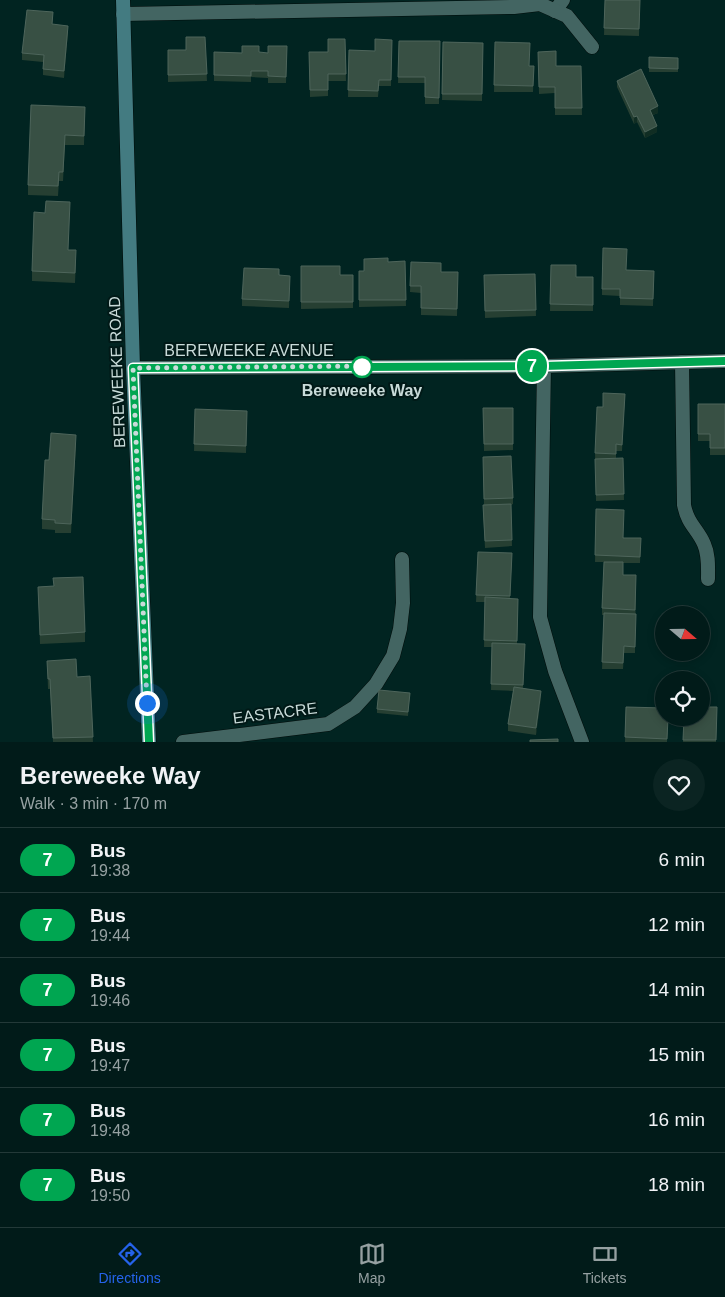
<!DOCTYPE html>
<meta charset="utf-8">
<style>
body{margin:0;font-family:Helvetica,sans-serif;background:#0b2422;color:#f1f3f6;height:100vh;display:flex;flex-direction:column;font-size:19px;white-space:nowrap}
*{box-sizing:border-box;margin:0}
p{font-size:16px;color:#96a1a2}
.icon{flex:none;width:28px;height:28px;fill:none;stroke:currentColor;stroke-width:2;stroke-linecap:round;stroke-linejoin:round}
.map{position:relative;height:742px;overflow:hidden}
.sheet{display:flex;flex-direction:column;background:#011b19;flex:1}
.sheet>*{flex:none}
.badge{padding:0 10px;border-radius:16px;font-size:18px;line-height:32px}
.needle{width:32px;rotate:110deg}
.fabs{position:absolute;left:655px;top:606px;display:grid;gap:10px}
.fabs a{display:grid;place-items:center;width:55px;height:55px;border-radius:50%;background:#011b19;box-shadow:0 2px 8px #0003,0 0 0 1px #233938;font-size:25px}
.you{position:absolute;width:25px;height:25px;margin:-12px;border:4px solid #fff;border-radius:50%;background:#1a73e8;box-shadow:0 0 0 8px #1a73e833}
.map>.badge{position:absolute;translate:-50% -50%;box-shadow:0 0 0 2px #fff}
.round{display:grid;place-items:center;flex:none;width:52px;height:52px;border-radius:26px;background:#0b2422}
.head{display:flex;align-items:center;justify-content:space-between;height:85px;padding:0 20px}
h1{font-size:24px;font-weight:700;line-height:38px}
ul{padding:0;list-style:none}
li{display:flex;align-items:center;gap:15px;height:65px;padding:0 20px;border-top:1px solid #233938}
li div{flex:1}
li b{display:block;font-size:19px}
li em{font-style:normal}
li .badge{min-width:55px;font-weight:700;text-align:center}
.tabs{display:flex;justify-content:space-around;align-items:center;height:70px;border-top:1px solid #233938;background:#011b19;font-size:14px;color:#96a1a2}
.tabs a{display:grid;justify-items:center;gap:2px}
.tabs .on{color:#2563eb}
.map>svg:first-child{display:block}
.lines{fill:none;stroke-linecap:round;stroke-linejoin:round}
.service-casing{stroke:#000c0a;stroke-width:15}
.minor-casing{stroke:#000c0a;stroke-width:15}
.secondary-casing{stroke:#000c0a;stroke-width:15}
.service{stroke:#436562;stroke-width:14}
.minor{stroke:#436562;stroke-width:14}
.secondary{stroke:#437b81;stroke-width:14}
.wall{fill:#263f32}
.shaded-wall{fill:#102d23}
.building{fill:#385044;stroke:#4e655b}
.line-casing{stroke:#fff;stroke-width:11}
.line{stroke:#00a651;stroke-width:8}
.walk{stroke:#c9dbd9;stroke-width:5;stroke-dasharray:0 9}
.stop-dot{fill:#fff;stroke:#00a651;stroke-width:2.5}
.labels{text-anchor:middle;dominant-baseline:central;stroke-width:4;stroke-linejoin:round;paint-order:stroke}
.street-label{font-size:16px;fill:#c9dbd9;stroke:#011917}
.stop-label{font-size:16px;font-weight:bold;fill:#c9dbd9;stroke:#011917}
</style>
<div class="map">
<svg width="725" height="742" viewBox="0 0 725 742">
<rect width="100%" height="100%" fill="#012421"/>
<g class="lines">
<defs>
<path id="service" d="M555 11 563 0
M682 362 684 505C688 525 697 528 704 544 709 555 708 567 708 579"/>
<path id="minor" d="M123 14 514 7 540 4 567 16 592 47
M544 366 540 617 555 671 582 742
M133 368 544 366 725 361
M183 742 328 724 355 707 376 684 393 656 400 629 403 603 402 559"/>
<path id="secondary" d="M123 0 133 368 149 742"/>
</defs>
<use href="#service" class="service-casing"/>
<use href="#minor" class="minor-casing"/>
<use href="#secondary" class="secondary-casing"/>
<use href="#service" class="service"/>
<use href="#minor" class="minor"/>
<use href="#secondary" class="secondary"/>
</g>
<path class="wall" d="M605 0H640L639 36 604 35Z
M53 19 52 24 68 32 64 78 43 75V62L22 60V53Z
M205 37 207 81 168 82V50H186Z
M345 39 346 81H328V96L310 97 309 52H328Z
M392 40 391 86H379L378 97H348L349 50 375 51Z
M399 41H440L439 104H425V83H398Z
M443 42 483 43 482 101 442 100Z
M495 42 529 66H534L533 92H494Z
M287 46 286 83H268V78L251 77V82L214 81V52L242 53H268Z
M538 52 556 66H581L582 115H555V93L539 94Z
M649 57 678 58V72H649Z
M617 81 658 113 653 115 657 132 645 138 637 122 634 124 617 87Z
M85 107 84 145H65L63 181H59L58 196 28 195V185Z
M68 250 76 260 75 283 32 281V271Z
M405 261 406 306 359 307V271H364L388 262Z
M411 262 441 272H458L457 316 421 315V293L410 292Z
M551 265 576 277H593V311H550Z
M301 266 340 275H353V308L301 309Z
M626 270 654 271 653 306 620 305V296L602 295V289Z
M535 274 536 316 485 318 484 275Z
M279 275 290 276 289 308 242 306V299Z
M625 394 622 451H616V459L623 458 624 500 596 501 595 453 603 407Z
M698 404H725V455H710V441H698Z
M483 408H513V450L484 451Z
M195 409 247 411 246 453 194 451Z
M76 444 71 533H55V530L42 529V519L49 460Z
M483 457 513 498V504L511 505 512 546 485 548 483 512 484 505Z
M596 509 624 538H641L640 563H623V575H636L635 653H624L623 669H602L604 615H602V608L604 562H595Z
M478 552 512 553 510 599H518L517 644 525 651 523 688 541 697 536 735 508 731V724L513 691 491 690 492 647H484L485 602H476Z
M53 586 85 632V642L40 644 38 587Z
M47 661 77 677 90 676 93 742H53L50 689H48Z
M410 693 408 716 377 713V709Z
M626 707 668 718 667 742H625Z
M717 707 716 742H683L684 718Z"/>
<path class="shaded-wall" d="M68 26V32L64 78V71Z
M658 106V113L650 116V110Z
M637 116V122L634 124V117Z
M657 126V132L645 138V132Z
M76 435V444L71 533V524Z
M541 691V697L536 735V728Z"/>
<path class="building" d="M605 0H640L639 29 604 28Z
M27 10 53 12 52 24 68 26 64 71 43 69 44 55 22 53Z
M186 37H205L207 74 168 75V50H186Z
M328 39H345L346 74H328V90H310L309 52H328Z
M375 39 392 40 391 80H379L378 91 348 90 349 50 375 51Z
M399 41H440L439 98 425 97V77H398Z
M443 42 483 43 482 94H442Z
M495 42 530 43 529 66H534L533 86 494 85Z
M242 46H259V52L268 53V46H287L286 77 268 76V71H251V76L214 75V52L242 53Z
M556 51V66H581L582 108H555V87H539L538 52Z
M649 57 678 58V69L649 68Z
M641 69 658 106 650 110 657 126 645 132 637 116 634 117 617 81Z
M31 105 85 107 84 136 65 135 63 172H59L58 186 28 185Z
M46 201 70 202 68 250H76L75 273 32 271 34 212 45 213Z
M603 248 627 249 626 270 654 271 653 299 620 298V289H602Z
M388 258V262L405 261 406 300H359V271H364V259Z
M411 262 441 263V272H458L457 309 421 308V286H410Z
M551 265H576V277H593V305L550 304Z
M301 266H340V275H353V302H301Z
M244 268 279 269V275L290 276 289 301 242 299Z
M535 274 536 310 485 311 484 275Z
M603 393 625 394 622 445 616 444V454L595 453 597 407H603Z
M698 404H725V448H710V434H698Z
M483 408H513V444H484Z
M195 409 247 411 246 446 194 444Z
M51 433 76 435 71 524 55 523V520L42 519 45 460H49Z
M511 456 513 498 484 499 483 457Z
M623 458 624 494 596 495 595 459Z
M511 504 512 540 485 541 483 505Z
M596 509 624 510 623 538H641L640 557 595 555Z
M478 552 512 553 510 596 476 595Z
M604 562H623V575H636L635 610 602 608Z
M83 577 85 632 40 635 38 587 54 586 53 578Z
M485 597 518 599 517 641 484 640Z
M604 613 636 614 635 647 624 646 623 663 602 662Z
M492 643 525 644 523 685 491 684Z
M76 659 77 677 90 676 93 737 53 738 50 679H48L47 661Z
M514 687 541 691 536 728 508 724Z
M379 690 410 693 408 712 377 709Z
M626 707 664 708V718H668L667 739 625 737Z
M701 707H717L716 740H683L684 718H701Z
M558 739V742H530V740Z"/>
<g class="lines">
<defs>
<path id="line" d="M149 742 133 368 544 366 725 361"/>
</defs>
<use href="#line" class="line-casing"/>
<use href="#line" class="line"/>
<path class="walk" d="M147 703 133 368 368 366 362 367"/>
</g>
<circle class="stop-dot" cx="362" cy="367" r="10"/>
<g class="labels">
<g class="street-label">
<text x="249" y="350">BEREWEEKE AVENUE</text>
<text transform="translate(117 372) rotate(-92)">BEREWEEKE ROAD</text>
<text transform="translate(275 713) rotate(-7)">EASTACRE</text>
</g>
<g class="stop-label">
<text x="362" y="390">Bereweeke Way</text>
</g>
</g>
</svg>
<div class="fabs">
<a><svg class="needle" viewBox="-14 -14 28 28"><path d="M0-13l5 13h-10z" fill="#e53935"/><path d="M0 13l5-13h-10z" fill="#96a1a2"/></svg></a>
<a><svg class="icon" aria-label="locate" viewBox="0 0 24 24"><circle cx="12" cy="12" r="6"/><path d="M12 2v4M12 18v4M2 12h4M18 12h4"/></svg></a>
</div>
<div class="you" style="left:147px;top:703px"></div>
<b class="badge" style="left:532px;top:366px;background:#00a651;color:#fff">7</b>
</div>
<section class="sheet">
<div class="head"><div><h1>Bereweeke Way</h1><p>Walk · 3 min · 170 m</p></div><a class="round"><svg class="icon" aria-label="heart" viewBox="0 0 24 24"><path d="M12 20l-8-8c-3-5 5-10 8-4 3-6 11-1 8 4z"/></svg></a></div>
<ul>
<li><span class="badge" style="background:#00a651;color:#fff">7</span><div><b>Bus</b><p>19:38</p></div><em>6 min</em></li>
<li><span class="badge" style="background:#00a651;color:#fff">7</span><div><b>Bus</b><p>19:44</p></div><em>12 min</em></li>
<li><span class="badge" style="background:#00a651;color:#fff">7</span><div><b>Bus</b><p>19:46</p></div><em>14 min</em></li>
<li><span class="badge" style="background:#00a651;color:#fff">7</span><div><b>Bus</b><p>19:47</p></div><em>15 min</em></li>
<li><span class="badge" style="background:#00a651;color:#fff">7</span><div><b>Bus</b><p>19:48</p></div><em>16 min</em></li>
<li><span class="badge" style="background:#00a651;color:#fff">7</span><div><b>Bus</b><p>19:50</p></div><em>18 min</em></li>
</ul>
</section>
<nav class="tabs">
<a class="on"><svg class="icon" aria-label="directions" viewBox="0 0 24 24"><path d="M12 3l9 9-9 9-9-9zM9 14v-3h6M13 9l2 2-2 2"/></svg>Directions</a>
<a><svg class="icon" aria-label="map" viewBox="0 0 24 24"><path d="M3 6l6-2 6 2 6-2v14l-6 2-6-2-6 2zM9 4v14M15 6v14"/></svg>Map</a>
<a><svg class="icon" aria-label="tickets" viewBox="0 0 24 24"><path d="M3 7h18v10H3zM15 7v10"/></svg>Tickets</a>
</nav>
